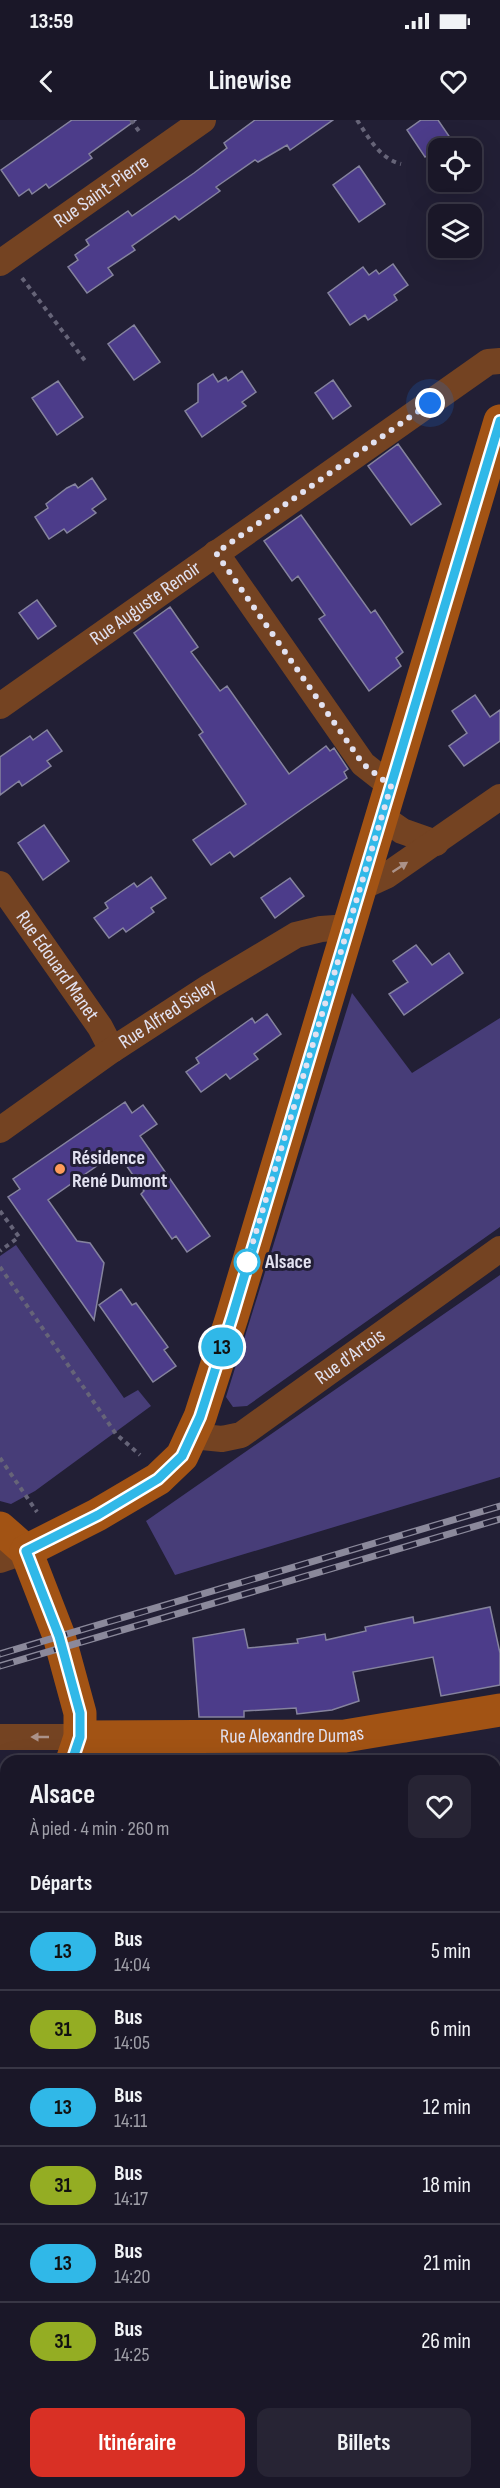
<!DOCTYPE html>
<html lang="fr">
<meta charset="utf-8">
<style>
body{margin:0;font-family:"Sofia Sans Condensed",sans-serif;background:#272434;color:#f1f3f6;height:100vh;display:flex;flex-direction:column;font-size:22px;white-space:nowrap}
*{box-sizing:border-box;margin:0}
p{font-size:20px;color:#9f9fa8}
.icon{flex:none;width:33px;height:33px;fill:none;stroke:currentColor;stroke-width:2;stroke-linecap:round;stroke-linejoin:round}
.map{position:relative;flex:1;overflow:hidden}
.panel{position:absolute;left:0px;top:1635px;width:501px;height:734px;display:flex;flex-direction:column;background:#1a1728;border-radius:18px 18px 0 0;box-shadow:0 6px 24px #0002,0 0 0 2px #383645}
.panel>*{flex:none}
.badge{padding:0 12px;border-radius:20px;font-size:21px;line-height:39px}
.buttons{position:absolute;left:428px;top:18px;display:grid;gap:12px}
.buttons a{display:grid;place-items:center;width:54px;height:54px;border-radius:12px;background:#1a1728;box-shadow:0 6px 24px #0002,0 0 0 2px #383645;font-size:30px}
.you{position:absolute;width:30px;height:30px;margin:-15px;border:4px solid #fff;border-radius:50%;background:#1a73e8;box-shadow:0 0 0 9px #1a73e833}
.map>.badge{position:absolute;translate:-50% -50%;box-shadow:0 0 0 3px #fff}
h2{padding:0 30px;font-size:22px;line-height:54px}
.round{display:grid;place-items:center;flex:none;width:63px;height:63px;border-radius:12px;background:#272434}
.overview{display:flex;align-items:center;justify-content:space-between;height:102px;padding:0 30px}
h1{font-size:28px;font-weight:700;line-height:45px}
.button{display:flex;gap:12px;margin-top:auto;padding:12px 30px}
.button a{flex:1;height:69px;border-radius:12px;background:#d93025;color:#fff;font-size:24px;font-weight:700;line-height:69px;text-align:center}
.button a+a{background:#272434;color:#f1f3f6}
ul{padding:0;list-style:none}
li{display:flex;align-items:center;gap:18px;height:78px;padding:0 30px;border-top:2px solid #383645}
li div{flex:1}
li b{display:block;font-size:22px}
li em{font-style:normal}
li .badge{min-width:66px;font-weight:700;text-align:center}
.status{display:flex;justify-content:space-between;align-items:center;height:42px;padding:0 30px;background:#1a1728;direction:ltr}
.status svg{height:16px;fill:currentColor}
header{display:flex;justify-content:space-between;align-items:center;height:78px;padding:0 30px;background:#1a1728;font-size:27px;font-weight:700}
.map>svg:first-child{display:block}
.green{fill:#473d78}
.building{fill:#4c3c8a;stroke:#85839e;stroke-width:1.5}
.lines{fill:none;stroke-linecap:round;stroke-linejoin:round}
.path{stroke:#666478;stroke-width:4;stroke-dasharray:4.5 4.5;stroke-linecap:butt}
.street{stroke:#744322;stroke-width:26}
.secondary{stroke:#a25314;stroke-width:33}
.rail-casing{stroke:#8b899b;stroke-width:7}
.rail{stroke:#221f35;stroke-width:4.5;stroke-dasharray:14;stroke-linecap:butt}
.oneway{fill:#ab9289}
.line-casing{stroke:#fff;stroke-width:14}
.line{stroke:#30b8e8;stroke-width:9}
.walk{stroke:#e2e1f0;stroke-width:6;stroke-dasharray:0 10.8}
.poi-dot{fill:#fe9b59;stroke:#221f35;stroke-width:2}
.stop-dot{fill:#fff;stroke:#30b8e8;stroke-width:3}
.labels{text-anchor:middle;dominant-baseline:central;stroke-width:6;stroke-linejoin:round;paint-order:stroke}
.street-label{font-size:20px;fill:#e2e1f0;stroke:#221f35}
.poi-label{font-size:20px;font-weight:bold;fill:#e2e1f0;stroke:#221f35;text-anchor:start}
.stop-label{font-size:20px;font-weight:bold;fill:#e2e1f0;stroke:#221f35;text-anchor:start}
</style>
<div class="status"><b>13:59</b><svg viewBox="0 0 49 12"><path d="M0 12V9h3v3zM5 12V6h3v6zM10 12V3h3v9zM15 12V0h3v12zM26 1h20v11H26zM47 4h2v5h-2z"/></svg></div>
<header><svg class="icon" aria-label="back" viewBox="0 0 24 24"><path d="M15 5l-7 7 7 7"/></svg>Linewise<svg class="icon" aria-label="heart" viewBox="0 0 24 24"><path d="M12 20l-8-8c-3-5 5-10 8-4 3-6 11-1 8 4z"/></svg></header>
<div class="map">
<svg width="500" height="2368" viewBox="0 0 500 2368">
<rect width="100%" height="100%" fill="#221f35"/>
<path class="green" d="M352 873 412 953 500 898V1107L247 1286 233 1287 226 1277Z
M16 1125 124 1278 138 1270 151 1286 35 1371 11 1384 0 1381V1136Z
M500 1155V1357L175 1455 146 1401Z"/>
<path class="building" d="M72 0H136L89 34 92 38 49 68 46 64 32 74 29 69 19 76 1 50Z
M255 0H333L290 30 287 25 258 42 255 40 216 67 220 71 179 100 175 96 132 126 135 130 108 148 113 155 87 173 68 147 78 140 75 135 89 125 86 120 128 91 132 96 194 53 227 28 224 23Z
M421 0H438L451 19 425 37 407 10Z
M359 46 385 84 359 102 333 65Z
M393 144 408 165 394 175 397 180 368 200 365 195 350 205 328 173 363 147 369 155 376 150 379 154Z
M134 205 160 242 134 260 108 224Z
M242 251 256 272 242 282 246 286 202 317 185 291 198 282V264L213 254 218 262 226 257 228 261Z
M333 260 351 286 333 299 315 273Z
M58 261 83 297 57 315 32 278Z
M398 324 441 384 411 405 368 346Z
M92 358 106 379 92 389 96 393 67 413 64 409 49 419 35 397 48 388 46 384 67 368 75 364 78 368Z
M301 395 371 493 375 490 403 532 396 538 401 546 369 571 319 499 325 495 298 456 292 461 264 421Z
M37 480 56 506 38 519 19 493Z
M170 487 198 527 191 532 220 571 227 566 289 654 326 626 330 631 334 628 348 649 344 652 347 658 305 687 234 737 230 732 211 745 193 720 246 684 199 615 203 612 134 513Z
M475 575 490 597 500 590V621L464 646 449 626 467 613 452 591Z
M47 610 62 631 47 641 51 646 22 666 19 661 0 675V637L30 616 33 620Z
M44 705 69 741 43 760 18 723Z
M151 757 166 778 151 788 154 792 126 812 123 808 109 818 94 798 108 788 105 783 112 778 134 763 137 767Z
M290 758 304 776 275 798 261 778Z
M416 825 432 845 449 833 463 853 404 895 389 874 408 862 393 841Z
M267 894 281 914 254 934 258 939 230 959 226 954 201 972 186 952 199 943 196 938 252 898 255 903Z
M125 982 132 993 143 985 157 1004 140 1016 210 1116 187 1132 176 1116 172 1119 141 1074 144 1071 117 1032 48 1080 77 1121 90 1123 104 1143 94 1200 8 1077 20 1069 13 1059Z
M121 1169 132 1185 136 1183 168 1227 164 1230 176 1246 153 1262 99 1185Z
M490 1487 500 1533V1565L441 1576 433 1537 353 1552 359 1581 332 1590 297 1594 296 1588 244 1591V1597H199L193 1518 244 1509 248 1528 298 1523 297 1519 325 1514 326 1520 366 1511 365 1507 413 1497 414 1503Z"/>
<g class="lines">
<path class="path" d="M131 0 141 14
M357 0C369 18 379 38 401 44
M22 158 86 242
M0 1091 19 1117 0 1131
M0 1147 116 1314 140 1335
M0 1338 37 1392
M0 2254 6 2267"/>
<g class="street">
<path id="s1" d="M0 143 203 0"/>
<path d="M216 433 363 644 391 666"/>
<path id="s2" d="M0 586 488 242 500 241"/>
<path d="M382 697 402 711 436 723"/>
<path id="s3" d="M0 764 100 907 112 930"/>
<path d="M362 767 386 756 500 677"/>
<path id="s4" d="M0 1010 112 930 209 867 296 815 321 809 349 807"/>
<path id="s5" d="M192 1316 222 1319 241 1315 500 1129"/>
<path d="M0 1440 26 1431"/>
<path d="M0 1617H80"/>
<path d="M495 2056 500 2054"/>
<path d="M200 2362 203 2368"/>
<path d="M489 2362 491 2368"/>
</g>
<g class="secondary">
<path d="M0 1408 26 1431 59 1516 80 1593V1617L72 1641"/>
<path d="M26 1431 97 1395 158 1359 182 1336 200 1297 232 1197 500 301"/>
<path id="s6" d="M80 1617 345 1616 500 1590"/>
<path d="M0 1830 6 1818"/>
</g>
<defs>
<path id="rail" d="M0 1534 500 1386
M0 1546 500 1399"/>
</defs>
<use href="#rail" class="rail-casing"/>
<use href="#rail" class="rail"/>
</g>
<defs><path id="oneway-solid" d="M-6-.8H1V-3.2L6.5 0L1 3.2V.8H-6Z" transform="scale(1.5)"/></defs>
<g class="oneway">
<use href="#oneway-solid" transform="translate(400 747) rotate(-33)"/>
<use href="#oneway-solid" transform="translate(40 1617) rotate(180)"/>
</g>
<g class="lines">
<defs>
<path id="line" d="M72 1641 80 1617V1593L59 1516 26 1431 98 1395 158 1359 182 1336 200 1297 232 1197 500 301"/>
</defs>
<use href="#line" class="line-casing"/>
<use href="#line" class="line"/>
<path class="walk" d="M247 1142 391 666 363 644 216 433 430 283"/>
</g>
<circle class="poi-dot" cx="60" cy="1049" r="6"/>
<circle class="stop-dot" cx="247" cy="1142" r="12"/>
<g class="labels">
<g class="street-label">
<text stroke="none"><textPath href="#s1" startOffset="124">Rue Saint-Pierre</textPath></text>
<text stroke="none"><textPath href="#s2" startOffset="178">Rue Auguste Renoir</textPath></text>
<text stroke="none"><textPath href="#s3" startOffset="100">Rue Edouard Manet</textPath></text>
<text stroke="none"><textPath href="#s4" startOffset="204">Rue Alfred Sisley</textPath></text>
<text stroke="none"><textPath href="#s5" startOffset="184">Rue d'Artois</textPath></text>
<text stroke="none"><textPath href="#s6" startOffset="212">Rue Alexandre Dumas</textPath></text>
</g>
<g class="poi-label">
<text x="72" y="1038">Résidence<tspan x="72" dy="23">René Dumont</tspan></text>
</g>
<g class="stop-label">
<text x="265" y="1142">Alsace</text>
</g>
</g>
</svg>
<div class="buttons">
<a><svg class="icon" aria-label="locate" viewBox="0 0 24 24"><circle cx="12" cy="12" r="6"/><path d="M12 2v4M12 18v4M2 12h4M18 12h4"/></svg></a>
<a><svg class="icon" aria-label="layers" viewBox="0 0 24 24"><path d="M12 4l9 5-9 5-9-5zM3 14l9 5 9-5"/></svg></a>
</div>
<div class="you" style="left:430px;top:283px"></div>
<b class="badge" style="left:222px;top:1227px;background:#30b8e8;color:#111">13</b>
<section class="panel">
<div class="overview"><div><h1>Alsace</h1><p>À pied · 4 min · 260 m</p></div><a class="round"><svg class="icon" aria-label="heart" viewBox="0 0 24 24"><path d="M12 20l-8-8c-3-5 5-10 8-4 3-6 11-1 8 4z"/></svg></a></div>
<h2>Départs</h2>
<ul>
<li><span class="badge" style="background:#30b8e8;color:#111">13</span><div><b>Bus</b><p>14:04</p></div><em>5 min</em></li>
<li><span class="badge" style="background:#94ad23;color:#111">31</span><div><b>Bus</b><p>14:05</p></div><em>6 min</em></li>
<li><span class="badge" style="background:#30b8e8;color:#111">13</span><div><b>Bus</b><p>14:11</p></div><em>12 min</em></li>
<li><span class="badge" style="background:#94ad23;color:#111">31</span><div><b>Bus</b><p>14:17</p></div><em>18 min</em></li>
<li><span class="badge" style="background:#30b8e8;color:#111">13</span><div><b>Bus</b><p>14:20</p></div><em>21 min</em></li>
<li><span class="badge" style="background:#94ad23;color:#111">31</span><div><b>Bus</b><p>14:25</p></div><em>26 min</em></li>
</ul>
<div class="button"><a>Itinéraire</a><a>Billets</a></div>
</section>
</div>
